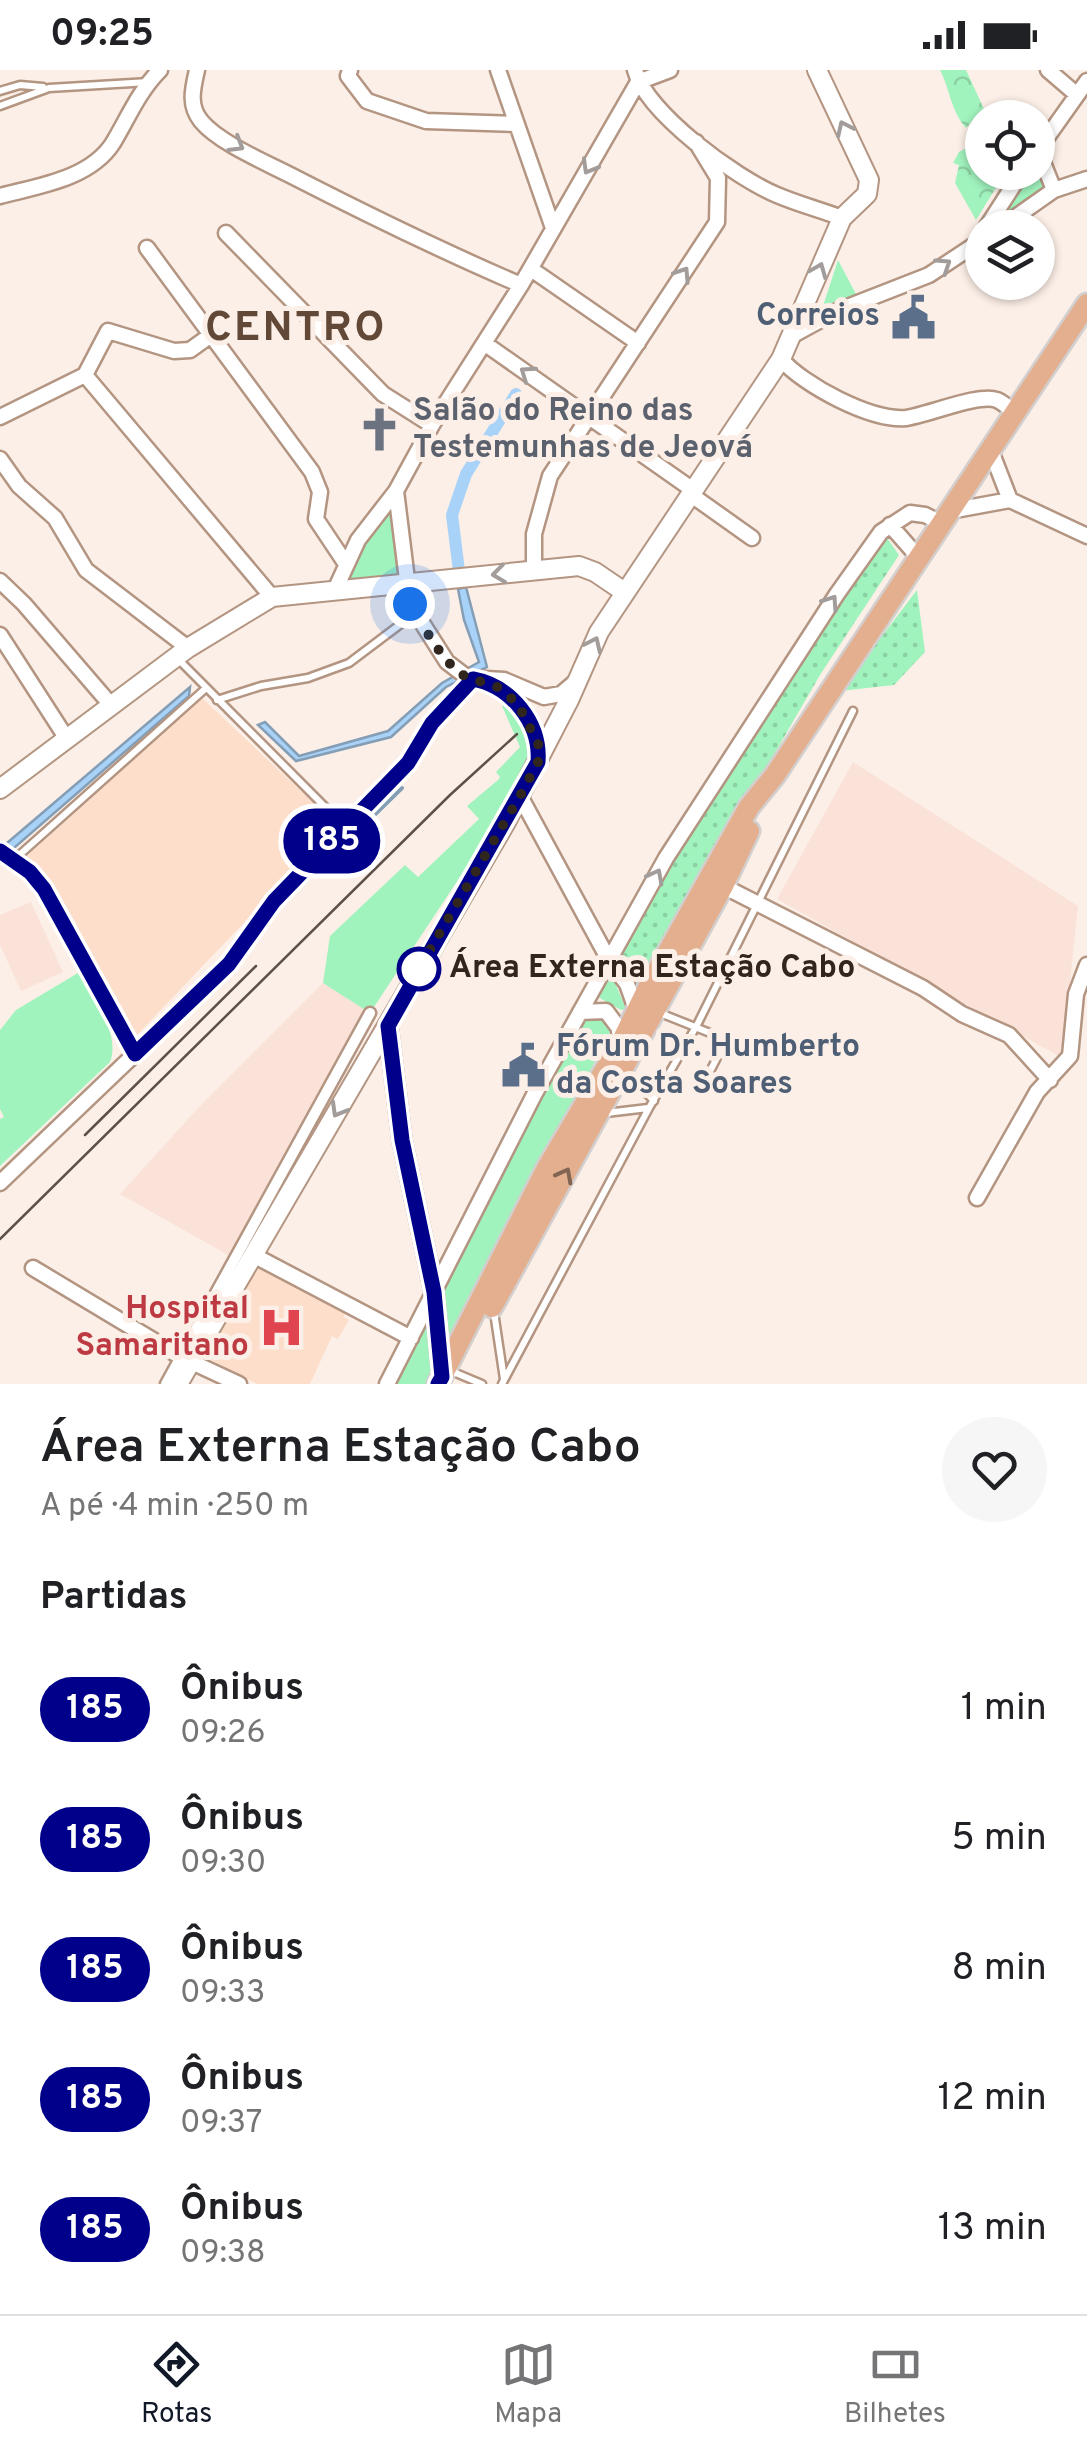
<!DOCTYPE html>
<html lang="pt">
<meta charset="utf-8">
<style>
body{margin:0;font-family:Overpass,sans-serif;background:#f6f6f6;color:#202124;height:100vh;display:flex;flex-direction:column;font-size:38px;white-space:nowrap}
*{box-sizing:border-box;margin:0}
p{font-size:32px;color:#757577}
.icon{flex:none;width:55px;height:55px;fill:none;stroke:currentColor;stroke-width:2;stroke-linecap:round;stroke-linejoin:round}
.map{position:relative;height:1314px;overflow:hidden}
.sheet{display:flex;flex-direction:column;background:#fff;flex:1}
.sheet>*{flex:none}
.badge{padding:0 20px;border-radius:32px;font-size:35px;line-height:65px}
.fabs{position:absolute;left:965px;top:30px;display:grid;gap:20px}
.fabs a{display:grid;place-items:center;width:90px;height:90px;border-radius:50%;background:#fff;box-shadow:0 2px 8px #0004;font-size:50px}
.you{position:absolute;width:50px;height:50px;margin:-25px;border:8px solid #fff;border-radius:50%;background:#1a73e8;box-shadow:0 0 0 15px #1a73e833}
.map>.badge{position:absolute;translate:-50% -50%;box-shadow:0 0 0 5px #fff}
h2{padding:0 40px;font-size:38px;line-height:90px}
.round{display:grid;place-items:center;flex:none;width:105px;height:105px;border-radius:52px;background:#f6f6f6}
.head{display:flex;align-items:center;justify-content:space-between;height:170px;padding:0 40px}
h1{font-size:48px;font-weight:600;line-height:75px}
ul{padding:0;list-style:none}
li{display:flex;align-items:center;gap:30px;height:130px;padding:0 40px}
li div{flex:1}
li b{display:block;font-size:38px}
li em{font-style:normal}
li .badge{min-width:110px;font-weight:700;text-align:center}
.status{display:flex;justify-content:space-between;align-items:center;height:70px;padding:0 50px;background:#fff;direction:ltr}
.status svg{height:28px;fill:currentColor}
.menu{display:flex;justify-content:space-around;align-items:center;height:140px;border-top:2px solid #e0e0e0;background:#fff;font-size:28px;color:#757577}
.menu a{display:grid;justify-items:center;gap:5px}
.menu .current{color:#111827}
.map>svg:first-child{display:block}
.built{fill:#fddeca}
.education{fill:#fbe2d9}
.grass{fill:url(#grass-dots)}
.forest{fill:url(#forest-crowns)}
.park{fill:#a1f3bd}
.water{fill:#a8d2f7;stroke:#849eb6;stroke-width:2.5}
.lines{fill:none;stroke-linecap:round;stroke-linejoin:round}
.stream{stroke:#849eb6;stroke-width:4}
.canal{stroke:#a8d2f7;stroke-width:12}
.service-casing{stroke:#b39582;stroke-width:11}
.pedestrian-casing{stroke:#b39582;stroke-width:15}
.minor-casing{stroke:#b39582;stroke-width:19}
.tertiary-casing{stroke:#b39582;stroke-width:22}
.primary-casing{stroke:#d2cfce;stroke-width:25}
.service{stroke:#fff;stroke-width:6}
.pedestrian{stroke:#fff;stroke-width:10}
.minor{stroke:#fff;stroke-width:14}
.tertiary{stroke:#fff;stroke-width:18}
.primary{stroke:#e3af8f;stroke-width:20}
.tram{stroke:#5c5048;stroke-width:2.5}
.oneway{stroke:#a29d9a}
.oneway2{stroke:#816451}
.line-casing{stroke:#fff;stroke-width:22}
.line{stroke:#00008b;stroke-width:15}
.walk{stroke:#31261e;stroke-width:10;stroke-dasharray:0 18}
.stop-dot{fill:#fff;stroke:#00008b;stroke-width:5}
.labels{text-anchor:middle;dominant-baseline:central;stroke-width:10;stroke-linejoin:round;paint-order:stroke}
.service-label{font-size:32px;font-weight:bold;fill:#4e5e75;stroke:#fcefe7;text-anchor:end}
.worship-label{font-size:32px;font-weight:bold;fill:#5b616d;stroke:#fcefe7;text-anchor:start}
.stop-label{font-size:32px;font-weight:bold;fill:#31261e;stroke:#fcefe7;text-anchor:start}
.health-label{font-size:32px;font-weight:bold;fill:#be3a42;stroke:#fcefe7;text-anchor:end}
.district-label{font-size:42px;font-weight:bold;letter-spacing:2.5px;fill:#624836;stroke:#fcefe7}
</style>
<div class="status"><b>09:25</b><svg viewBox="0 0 49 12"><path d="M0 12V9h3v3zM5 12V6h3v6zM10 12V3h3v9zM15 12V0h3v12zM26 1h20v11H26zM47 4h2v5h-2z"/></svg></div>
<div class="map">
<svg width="1087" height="1314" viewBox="0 0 1087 1314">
<defs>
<pattern id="grass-dots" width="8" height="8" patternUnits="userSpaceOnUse" patternTransform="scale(2.5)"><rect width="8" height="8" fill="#a1f3bd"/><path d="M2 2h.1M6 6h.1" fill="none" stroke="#8bd0a2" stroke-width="1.8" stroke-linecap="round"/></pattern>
<pattern id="forest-crowns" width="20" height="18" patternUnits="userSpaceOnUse" patternTransform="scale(2.5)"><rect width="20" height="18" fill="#a1f3bd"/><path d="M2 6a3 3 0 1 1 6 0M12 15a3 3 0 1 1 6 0" fill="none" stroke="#8bd0a2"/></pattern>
</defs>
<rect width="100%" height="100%" fill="#fcefe7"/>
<path class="built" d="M202 628 337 755 136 966 123 954 26 787Z
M253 1197H259L345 1243 344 1247 349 1250 338 1269 332 1266 310 1314H257L208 1288 206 1281Z"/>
<path class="education" d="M853 692 1078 836 1062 988 777 829Z
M31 832 63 902 21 921 0 875V845Z
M323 913 370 943 235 1189 120 1124 199 1037Z"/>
<path class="grass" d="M874 466 887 468 899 485 820 605 643 911 626 906 615 891 633 865 696 740 711 735 850 519 847 498 864 472Z
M917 520 925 582 894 615 840 621Z"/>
<path class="forest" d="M940 0H966L984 39 966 58C951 41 950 20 940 0Z
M968 77 977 85 982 102 993 108 997 116 976 150 955 113 959 95 953 93 959 82Z"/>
<path class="park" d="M1038 80 1054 120 986 158 1022 103 1038 102Z
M838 190 857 226 824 241 823 236Z
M396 421 408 514 336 518Z
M508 630C522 648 533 667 529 690L487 766 370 943 323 913 330 866 405 795 418 807 479 749 467 736 498 710 500 707 496 702 520 677 502 636Z
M78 903C93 927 121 964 110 992L0 1096V1049L4 1047 0 1039V960L16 940Z
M611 907 613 908 626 939 621 940 598 927Z
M582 947H602L610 962 447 1281 440 1229Z
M425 1254 435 1293 426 1314H393Z"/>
<path class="water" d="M466 517 487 597 446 617 391 667 296 691 258 655 265 652 299 686 388 661 442 613 479 592 464 550 458 519Z
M190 617 189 626 14 778 0 784V775L7 773Z"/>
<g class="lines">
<path class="stream" d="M314 804 402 718"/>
<path class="canal" d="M459 501 452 445 466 404 516 324"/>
<defs>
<path id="service" d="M0 21 20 15 43 17
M0 36 49 18 149 12
M177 588 344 756
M217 630 261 616 308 608 349 593 414 544
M16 788 205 619
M660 943 720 967 722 978 707 1007
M627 1003 654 1031
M606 1043 648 1038
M494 1242 504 1309
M451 1301 482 1314
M502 1314 649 1038 697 955 853 641"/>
<path id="pedestrian" d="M166 1314 370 943"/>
<path id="minor" d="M197 0C193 18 188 35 201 51 219 73 267 93 292 106 368 145 444 182 521 215
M350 0 348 6 367 31 426 51 516 54
M498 0 553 158
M635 0C646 43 736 108 777 125 798 134 821 140 842 148
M1048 0 1076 24
M638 12 670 0
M1054 120 1038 80 1087 11
M0 126C38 116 90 109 113 73 128 48 139 21 160 0
M986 158 1022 102
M1000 158 1054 120 1087 109
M226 163 383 324 432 355
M147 178 312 402 320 422 316 449 346 494
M531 199 638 273
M793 265 837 241 929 205 982 170
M484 273 693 420
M781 289C803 315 871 351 906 348 928 345 979 323 997 330 1004 333 1010 339 1016 344
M85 305 272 527
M0 347 85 305 108 261 174 281 190 280 211 265
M991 381 1010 430 1087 466
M0 389 19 416 55 448 86 500 188 578
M396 421 410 534 447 592 468 608 504 610 544 627 561 624 574 613
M690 424 752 468
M950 441 1010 430
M890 455 919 488
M534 500V464L550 406 717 152 718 108 696 72
M0 511 24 534 111 635
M336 518 358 470 396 421 432 355 521 215 638 12
M0 565 67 669
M485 612C515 624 540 654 538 688
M520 726 610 892 627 914 638 945
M0 781 30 802 44 819 135 984
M723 816 923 918 962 944 1009 965 1050 1010
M580 942 606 941 618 957 622 971
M0 1113 229 894 275 831 408 693 432 653 473 609
M977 1128 1037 1022 1070 986 1076 924 1087 895
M253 1185 411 1268
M33 1198 181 1287 239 1314
M387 1314 534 1025 666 788 837 524 881 462 910 443 925 445 941 453"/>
<path id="tertiary" d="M0 719 188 578 272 527 579 496 595 502 623 521
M388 956 402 1070 434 1222 442 1307
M178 1314 506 752 569 630 599 562 781 289 842 148 867 124 869 110 817 0"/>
<path id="primary" d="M492 1237 723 816 749 761
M438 1314 547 1098 622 971 649 916 749 737 775 705 1087 234"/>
</defs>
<use href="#service" class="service-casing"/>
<use href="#pedestrian" class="pedestrian-casing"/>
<use href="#minor" class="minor-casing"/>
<use href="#tertiary" class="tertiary-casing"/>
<use href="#primary" class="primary-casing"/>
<use href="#service" class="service"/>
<use href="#pedestrian" class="pedestrian"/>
<use href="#minor" class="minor"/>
<use href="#tertiary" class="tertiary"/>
<use href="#primary" class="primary"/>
<path class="tram" d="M85 1065 256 896
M0 1169 450 725 517 664"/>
</g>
<defs><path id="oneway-chevron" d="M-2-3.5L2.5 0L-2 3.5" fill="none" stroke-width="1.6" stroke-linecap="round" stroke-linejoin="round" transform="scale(2.5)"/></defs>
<g class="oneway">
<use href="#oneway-chevron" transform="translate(844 58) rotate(-115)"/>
<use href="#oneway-chevron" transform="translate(237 75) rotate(31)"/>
<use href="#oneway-chevron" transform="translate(589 97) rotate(120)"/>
<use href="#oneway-chevron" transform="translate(944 195) rotate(-33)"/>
<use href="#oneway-chevron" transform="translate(819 200) rotate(-68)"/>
<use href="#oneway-chevron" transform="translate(683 204) rotate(-57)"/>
<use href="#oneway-chevron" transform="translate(527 303) rotate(-145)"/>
<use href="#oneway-chevron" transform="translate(499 504) rotate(173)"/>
<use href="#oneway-chevron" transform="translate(831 532) rotate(-56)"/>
<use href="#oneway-chevron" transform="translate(594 574) rotate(-65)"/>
<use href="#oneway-chevron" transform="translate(656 806) rotate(-62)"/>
<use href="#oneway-chevron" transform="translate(338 1040) rotate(120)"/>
</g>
<use class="oneway2" href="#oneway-chevron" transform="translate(565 1105) rotate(-62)"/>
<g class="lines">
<defs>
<path id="line" d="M0 781 30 802 44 819 135 984 229 894 274 831 408 693 432 653 473 609C511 616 541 653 538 692L388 956 402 1070 434 1222 442 1307 438 1314"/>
</defs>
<use href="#line" class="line-casing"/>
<use href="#line" class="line"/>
<path class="walk" d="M410 534 434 574 455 600 468 608 496 616 518 634 539 676 538 692 520 726 417 902 419 899"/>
</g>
<defs>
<symbol id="civic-bare" viewBox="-9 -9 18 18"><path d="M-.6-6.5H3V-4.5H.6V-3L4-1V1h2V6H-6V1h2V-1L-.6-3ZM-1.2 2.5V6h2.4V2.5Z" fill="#5c6f8a" stroke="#fcefe7" stroke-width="2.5" paint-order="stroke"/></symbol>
<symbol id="church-bare" viewBox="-9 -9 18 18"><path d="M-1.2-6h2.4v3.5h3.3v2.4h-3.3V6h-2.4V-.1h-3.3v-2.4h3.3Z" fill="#6b7280" stroke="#fcefe7" stroke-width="2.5" paint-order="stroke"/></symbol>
<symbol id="hospital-bare" viewBox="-9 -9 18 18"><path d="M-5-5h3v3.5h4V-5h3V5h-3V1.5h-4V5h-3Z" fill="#e0444e" stroke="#fcefe7" stroke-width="2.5" paint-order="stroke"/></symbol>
</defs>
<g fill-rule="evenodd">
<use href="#civic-bare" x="882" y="216" width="63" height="63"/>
<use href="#church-bare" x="348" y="328" width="63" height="63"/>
<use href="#civic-bare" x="492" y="964" width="63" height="63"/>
<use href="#hospital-bare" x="250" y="1226" width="63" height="63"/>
</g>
<circle class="stop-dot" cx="419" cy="899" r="20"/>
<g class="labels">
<g class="service-label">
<text x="880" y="247">Correios</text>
<text x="556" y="978" text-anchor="start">Fórum Dr. Humberto<tspan x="556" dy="37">da Costa Soares</tspan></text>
</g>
<g class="worship-label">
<text x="413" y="342">Salão do Reino das<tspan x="413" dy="37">Testemunhas de Jeová</tspan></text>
</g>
<g class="stop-label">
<text x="449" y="899">Área Externa Estação Cabo</text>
</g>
<g class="health-label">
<text x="249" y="1240">Hospital<tspan x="249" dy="37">Samaritano</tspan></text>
</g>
<g class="district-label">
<text x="296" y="259">CENTRO</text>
</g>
</g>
</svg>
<div class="fabs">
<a><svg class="icon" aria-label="locate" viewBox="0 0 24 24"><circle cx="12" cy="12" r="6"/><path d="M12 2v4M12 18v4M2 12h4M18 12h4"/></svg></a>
<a><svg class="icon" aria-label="layers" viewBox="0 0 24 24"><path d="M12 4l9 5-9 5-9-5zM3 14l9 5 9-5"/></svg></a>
</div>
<div class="you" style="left:410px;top:534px"></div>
<b class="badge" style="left:332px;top:771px;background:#00008b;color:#fff">185</b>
</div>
<section class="sheet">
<div class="head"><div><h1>Área Externa Estação Cabo</h1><p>A pé · 4 min · 250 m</p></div><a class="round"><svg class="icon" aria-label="heart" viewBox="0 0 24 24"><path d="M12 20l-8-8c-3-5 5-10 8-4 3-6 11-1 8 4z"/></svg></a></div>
<h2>Partidas</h2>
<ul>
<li><span class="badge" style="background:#00008b;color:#fff">185</span><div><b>Ônibus</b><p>09:26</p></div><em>1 min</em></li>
<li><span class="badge" style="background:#00008b;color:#fff">185</span><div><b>Ônibus</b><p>09:30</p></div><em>5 min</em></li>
<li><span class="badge" style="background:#00008b;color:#fff">185</span><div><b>Ônibus</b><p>09:33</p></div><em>8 min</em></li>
<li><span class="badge" style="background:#00008b;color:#fff">185</span><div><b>Ônibus</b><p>09:37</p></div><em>12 min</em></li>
<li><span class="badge" style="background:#00008b;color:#fff">185</span><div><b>Ônibus</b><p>09:38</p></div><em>13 min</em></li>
</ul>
</section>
<nav class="menu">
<a class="current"><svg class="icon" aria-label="directions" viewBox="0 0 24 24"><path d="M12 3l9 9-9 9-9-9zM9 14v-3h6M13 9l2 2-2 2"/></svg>Rotas</a>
<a><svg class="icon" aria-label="map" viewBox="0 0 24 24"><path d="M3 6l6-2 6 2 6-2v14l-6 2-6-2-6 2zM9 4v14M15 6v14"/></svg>Mapa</a>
<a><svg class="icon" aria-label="tickets" viewBox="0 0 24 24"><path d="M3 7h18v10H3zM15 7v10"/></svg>Bilhetes</a>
</nav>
